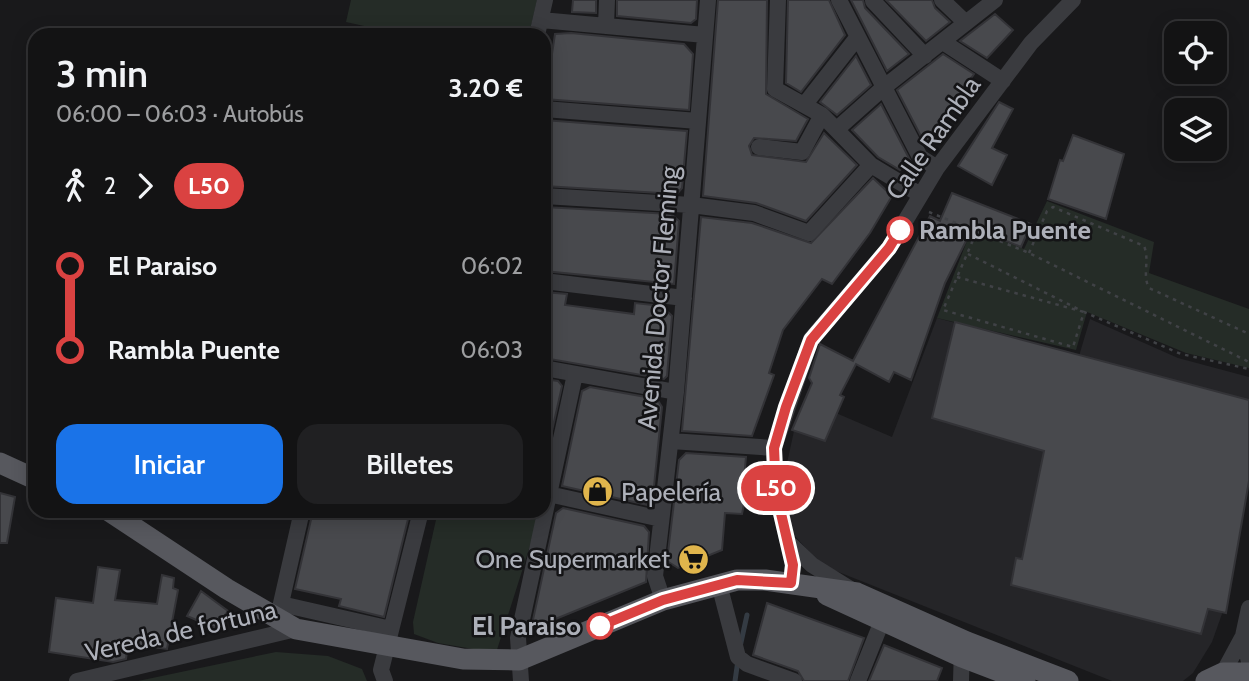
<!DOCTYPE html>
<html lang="es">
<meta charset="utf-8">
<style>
body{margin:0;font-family:Cabin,sans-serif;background:#202022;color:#f1f3f6;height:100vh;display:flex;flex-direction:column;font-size:26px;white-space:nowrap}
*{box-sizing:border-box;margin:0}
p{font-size:23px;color:#9d9ea0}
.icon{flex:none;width:38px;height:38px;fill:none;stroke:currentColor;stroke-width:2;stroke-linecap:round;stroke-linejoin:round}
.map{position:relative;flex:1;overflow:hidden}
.sheet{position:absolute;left:28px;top:28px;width:523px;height:490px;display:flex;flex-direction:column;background:#131314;border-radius:21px;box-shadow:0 4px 18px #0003,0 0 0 2px #323234}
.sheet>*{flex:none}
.badge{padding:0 14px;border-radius:23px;font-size:24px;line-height:46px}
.controls{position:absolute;left:1164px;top:21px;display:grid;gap:14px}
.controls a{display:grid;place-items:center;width:63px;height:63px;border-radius:14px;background:#131314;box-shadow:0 4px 18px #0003,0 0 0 2px #323234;font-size:35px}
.map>.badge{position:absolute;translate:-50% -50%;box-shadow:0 0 0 4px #fff}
.legs{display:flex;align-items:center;gap:10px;height:77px;padding:0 28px;font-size:23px}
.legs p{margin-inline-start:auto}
.head{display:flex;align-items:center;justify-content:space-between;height:119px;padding:0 28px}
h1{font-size:38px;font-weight:600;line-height:52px}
.action{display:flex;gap:14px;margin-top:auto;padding:14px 28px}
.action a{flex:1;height:80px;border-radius:21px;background:#1a73e8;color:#fff;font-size:28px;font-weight:600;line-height:80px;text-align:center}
.action a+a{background:#202022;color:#f1f3f6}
ul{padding:0 28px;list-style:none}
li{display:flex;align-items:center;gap:24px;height:84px;font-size:26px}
li i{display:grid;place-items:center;width:10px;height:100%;margin:0 9px;background:currentColor}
li i::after{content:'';width:18px;height:18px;margin:-9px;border:5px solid;border-radius:50%;background:#131314}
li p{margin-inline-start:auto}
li:first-child i{background:linear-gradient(#0000 50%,currentColor 0)}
li:last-child i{background:linear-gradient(currentColor 50%,#0000 0)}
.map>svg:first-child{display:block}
.built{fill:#252528}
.green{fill:#252c27}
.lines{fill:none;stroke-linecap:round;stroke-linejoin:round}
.stream{stroke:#343b43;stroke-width:5}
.building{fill:#48494d;stroke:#333337;stroke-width:2}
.path{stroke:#404246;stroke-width:2.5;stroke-dasharray:3.5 5;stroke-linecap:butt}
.minor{stroke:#3a3b3f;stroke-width:16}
.major{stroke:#57585e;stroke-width:21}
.line-1-casing{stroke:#fff;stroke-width:16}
.line-1{stroke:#da4241;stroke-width:10}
.stop-1-dot{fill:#fff;stroke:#da4241;stroke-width:3.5}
.labels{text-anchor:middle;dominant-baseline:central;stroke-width:5;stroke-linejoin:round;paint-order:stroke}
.street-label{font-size:26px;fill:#adb0b9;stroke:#141416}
.stop-label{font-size:26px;font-weight:bold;fill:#adb0b9;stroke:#141416;text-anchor:start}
.poi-label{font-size:26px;fill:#adb0b9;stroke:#141416;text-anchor:start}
</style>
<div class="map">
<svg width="1249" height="681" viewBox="0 0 1249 681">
<rect width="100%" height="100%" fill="#19191b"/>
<path class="built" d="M937 318 1079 356 1090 319 1178 358 1249 377V476L1223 611 1212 642 1193 673 1183 681H1112L821 565 785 525 782 486 794 431 825 440 836 413 892 437Z"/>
<path class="green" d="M351 0H537L529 35H405L346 22Z
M1047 201 1154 242 1149 273 1249 309V368L1186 353 1087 312 1076 350 937 318 972 228 1024 249Z
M438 511H541L496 653 438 643 414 634 413 622Z
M276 652 328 656 362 669 367 681H138Z"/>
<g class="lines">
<path class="stream" d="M740 647 747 615
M735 681 738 660"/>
</g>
<path class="building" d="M573 0H596V13L572 12Z
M617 0H697L696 19 691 23 617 16Z
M718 0H767L766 94 808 119 796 141 754 138 749 146 752 155 806 162 824 133 857 165 806 221 756 203 703 196Z
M788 0H829L845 35 801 92 786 83Z
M851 0H863L865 8 909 54 887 71Z
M886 0H932L935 8 950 22 926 41Z
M995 14 1013 30 987 58 960 41Z
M571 33 684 44 693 54 689 110 544 99V53L552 54 555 34Z
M943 54 974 74 925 144 897 90Z
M856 56 871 85 837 115 820 102Z
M999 102 1013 109 992 148 1007 155 992 185 958 166Z
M881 104 911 162 918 168 910 174 905 166 900 170 878 157 852 130Z
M544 120 687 131 682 188 677 194 544 186Z
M1073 135 1124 154 1106 219 1048 199 1060 160 1063 161Z
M873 178 892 196 870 233 832 284 822 279 783 330 769 373 774 375 752 436 682 431 701 217 752 223 811 243Z
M952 193 1031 224 1021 247 973 227 945 283 911 380 894 372 889 382 856 364 840 395 844 397 825 441 792 430 812 383 809 378 820 344 853 361 930 216 940 221Z
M544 207 671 214 679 221 674 284 544 271Z
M544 292 567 294 565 305 634 314 635 303 662 306 672 316 667 376 664 379 544 358Z
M955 322 1249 400V481L1226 613 1208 609 1201 634 1011 585 1016 558 1022 559 1044 451 932 418Z
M544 379 558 381 562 386 544 467Z
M590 387 657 399 662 407 652 506 562 486 582 391Z
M686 453 746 457 743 489H747L742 514 725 513 722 550 678 568 667 561 679 460Z
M0 493 15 497 7 543H0Z
M563 508 644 526 649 532 646 582 531 629 556 513Z
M313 511H410L384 617 339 606 341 599 295 589Z
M98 567 120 570 115 600 157 604 162 575 174 578 173 588 178 590 167 649 128 644 126 659 113 662 49 652 56 598 93 603Z
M201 591 228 611 215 628 187 616Z
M767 603 864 638 848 681H804L798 671 753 655Z
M884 645 942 668 937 681H869Z"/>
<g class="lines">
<path class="path" d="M929 212 1029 253 1249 362
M976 233 943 310 1073 347 1084 312 1181 354 1249 369
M1029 253 1047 211 1053 207 1144 246C1150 260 1142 275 1149 288L1249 334
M968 254 1078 309
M957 277 1084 312"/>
<path class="minor" d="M778 0 775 89 822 115 871 165 919 194
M839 0 920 157 937 168
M942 0 966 23
M873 1 925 56
M541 20 705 35
M606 26 607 0
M537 35 545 0
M943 42 1003 81
M805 104 856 39
M544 109 698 121
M837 129 883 88 995 0
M759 147 802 152 822 115
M544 196 691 205 754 213 809 233 871 165
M544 281 684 298
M544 368 676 392
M671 441 774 448
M544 493 661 519
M789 543 812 565 852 590
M791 583 793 564 776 492 774 448 811 339 889 248 937 168 1031 43 1073 0
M719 584 738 657 747 664 794 681
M663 600 655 576 676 392 708 0
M281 604 391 629
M279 612 302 511
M1243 636 1249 662
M1223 673 1243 636 1249 608
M77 681 296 629
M385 681 381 670 421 511
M521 681 518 638 575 374
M858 681 882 621
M961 681 962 648"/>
<path class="major" d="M0 463 35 479
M109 511 227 589 296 629 463 659 519 660 663 600 737 580H765L857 593 967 642 1068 681
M827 595 962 657 1025 681
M1206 681 1223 673H1249"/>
</g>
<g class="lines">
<defs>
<path id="line-1" d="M600 626 663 600 737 580 791 583 793 565 776 492 774 448 786 407 811 340 889 248 900 230"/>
</defs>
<use href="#line-1" class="line-1-casing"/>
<use href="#line-1" class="line-1"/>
</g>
<defs>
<symbol id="shop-disc" viewBox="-11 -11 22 22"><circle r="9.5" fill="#e0b54c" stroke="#141416"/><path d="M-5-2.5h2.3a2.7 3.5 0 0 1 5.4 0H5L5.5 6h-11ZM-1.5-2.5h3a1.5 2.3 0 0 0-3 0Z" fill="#111"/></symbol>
<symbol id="supermarket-disc" viewBox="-11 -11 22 22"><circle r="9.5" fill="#e0b54c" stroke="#141416"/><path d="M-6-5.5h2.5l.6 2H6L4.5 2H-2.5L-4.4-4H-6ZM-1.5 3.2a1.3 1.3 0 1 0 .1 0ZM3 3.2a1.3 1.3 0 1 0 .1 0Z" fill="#111"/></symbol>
</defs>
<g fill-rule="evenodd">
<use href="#shop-disc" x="580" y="474" width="35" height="35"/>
<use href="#supermarket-disc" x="676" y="542" width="35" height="35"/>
</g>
<g class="stop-1-dot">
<circle cx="900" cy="230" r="12"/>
<circle cx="600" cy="626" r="12"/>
</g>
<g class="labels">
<g class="street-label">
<text transform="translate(933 138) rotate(-55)">Calle Rambla</text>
<text transform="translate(658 298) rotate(-85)">Avenida Doctor Fleming</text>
<text transform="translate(181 631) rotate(-13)">Vereda de fortuna</text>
</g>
<g class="stop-label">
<text x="919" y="230">Rambla Puente</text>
<text x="581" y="626" text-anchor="end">El Paraiso</text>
</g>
<g class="poi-label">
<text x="621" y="492">Papelería</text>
<text x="670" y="559" text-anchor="end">One Supermarket</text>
</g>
</g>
</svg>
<div class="controls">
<a><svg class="icon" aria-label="locate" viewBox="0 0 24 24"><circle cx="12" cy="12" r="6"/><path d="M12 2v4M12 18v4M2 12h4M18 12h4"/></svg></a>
<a><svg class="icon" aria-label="layers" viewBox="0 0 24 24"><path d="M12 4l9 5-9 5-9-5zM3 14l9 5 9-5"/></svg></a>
</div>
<b class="badge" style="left:776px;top:488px;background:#da4241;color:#fff">L50</b>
<section class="sheet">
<div class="head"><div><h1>3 min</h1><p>06:00 – 06:03 · Autobús</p></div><b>3.20 €</b></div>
<div class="legs"><svg class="icon" aria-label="walk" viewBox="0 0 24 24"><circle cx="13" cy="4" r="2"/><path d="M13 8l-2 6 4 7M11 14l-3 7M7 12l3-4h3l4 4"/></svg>2<svg class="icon" aria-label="forward" viewBox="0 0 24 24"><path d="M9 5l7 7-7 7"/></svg><b class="badge" style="background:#da4241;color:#fff">L50</b></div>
<ul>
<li><i style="color:#da4241"></i><b>El Paraiso</b><p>06:02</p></li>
<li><i style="color:#da4241"></i><b>Rambla Puente</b><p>06:03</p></li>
</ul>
<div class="action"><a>Iniciar</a><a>Billetes</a></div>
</section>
</div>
